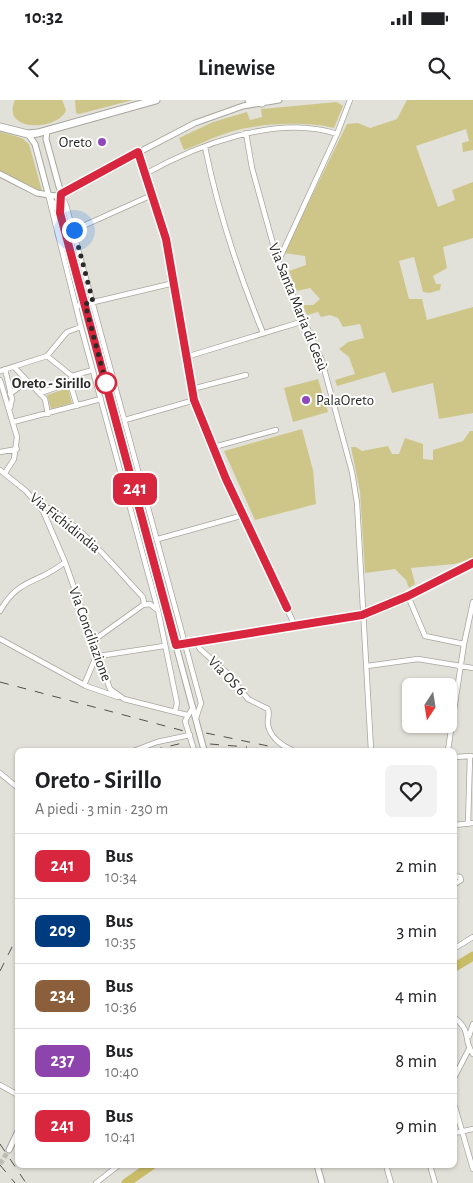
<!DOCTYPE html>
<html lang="it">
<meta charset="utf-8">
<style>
body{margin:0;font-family:"Alegreya Sans",sans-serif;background:#f2f2f2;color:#202124;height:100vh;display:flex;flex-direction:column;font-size:19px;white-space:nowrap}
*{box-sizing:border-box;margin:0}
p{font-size:16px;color:#757577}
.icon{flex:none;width:28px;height:28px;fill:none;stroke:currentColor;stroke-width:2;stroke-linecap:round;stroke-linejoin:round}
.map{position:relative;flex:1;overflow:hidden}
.panel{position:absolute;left:15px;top:648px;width:442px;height:420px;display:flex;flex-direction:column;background:#fff;border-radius:8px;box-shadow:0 1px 4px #0004}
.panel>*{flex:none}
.badge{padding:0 10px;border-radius:8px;font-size:18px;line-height:32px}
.needle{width:32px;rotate:192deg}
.tools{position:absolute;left:402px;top:578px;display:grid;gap:10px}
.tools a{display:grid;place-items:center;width:55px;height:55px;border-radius:8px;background:#fff;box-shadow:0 1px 4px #0004;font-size:25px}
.you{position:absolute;width:25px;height:25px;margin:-12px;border:4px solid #fff;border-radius:50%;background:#1a73e8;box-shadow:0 0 0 8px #1a73e833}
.map>.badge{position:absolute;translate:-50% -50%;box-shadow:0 0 0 2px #fff}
.round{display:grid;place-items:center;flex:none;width:52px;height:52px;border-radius:8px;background:#f2f2f2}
.summary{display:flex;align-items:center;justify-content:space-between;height:85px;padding:0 20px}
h1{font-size:24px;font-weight:700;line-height:38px}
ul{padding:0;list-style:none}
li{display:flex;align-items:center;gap:15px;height:65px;padding:0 20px;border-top:1px solid #e0e0e0}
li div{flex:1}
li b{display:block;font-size:19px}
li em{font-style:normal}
li .badge{min-width:55px;font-weight:700;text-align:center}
.status{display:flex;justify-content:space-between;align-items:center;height:35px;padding:0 25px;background:#fff;direction:ltr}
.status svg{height:14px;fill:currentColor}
header{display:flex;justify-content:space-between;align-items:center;height:65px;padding:0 20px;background:#fff;font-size:22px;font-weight:700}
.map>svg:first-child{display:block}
.green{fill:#cec689}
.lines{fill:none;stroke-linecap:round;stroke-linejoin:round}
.river{stroke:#c8bc67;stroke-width:9}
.tertiary-tunnel{stroke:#bdbcb5;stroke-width:5;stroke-dasharray:5 2.5;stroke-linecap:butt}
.minor-casing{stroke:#a7a69f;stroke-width:6}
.tertiary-casing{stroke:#a7a69f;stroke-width:7}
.primary-casing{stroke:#a7a69f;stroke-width:9}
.minor{stroke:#fff;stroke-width:4.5}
.tertiary{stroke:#fff;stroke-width:5}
.primary{stroke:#fff;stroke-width:7}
.rail{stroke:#51514d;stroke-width:1;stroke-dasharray:9 9;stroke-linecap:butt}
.line-casing{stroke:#fff;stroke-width:11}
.line{stroke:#d7263d;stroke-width:8}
.walk{stroke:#2a2a27;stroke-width:5;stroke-dasharray:0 9}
.poi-dot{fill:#9148ba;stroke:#fff;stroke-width:2}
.stop-dot{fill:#fff;stroke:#d7263d;stroke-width:2.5}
.labels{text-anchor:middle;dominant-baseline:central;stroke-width:4;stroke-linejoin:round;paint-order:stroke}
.poi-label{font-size:15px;fill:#2a2a27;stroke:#fff;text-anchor:end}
.street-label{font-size:15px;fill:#2a2a27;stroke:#fff}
.stop-label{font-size:15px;font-weight:bold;fill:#2a2a27;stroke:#fff;text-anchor:end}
</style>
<div class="status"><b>10:32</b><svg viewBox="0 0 49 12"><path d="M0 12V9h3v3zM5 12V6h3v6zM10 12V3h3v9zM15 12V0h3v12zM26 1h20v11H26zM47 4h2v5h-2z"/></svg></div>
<header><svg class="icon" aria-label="back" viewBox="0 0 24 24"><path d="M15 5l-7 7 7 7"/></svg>Linewise<svg class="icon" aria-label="search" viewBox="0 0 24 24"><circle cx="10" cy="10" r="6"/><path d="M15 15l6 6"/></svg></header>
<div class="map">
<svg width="473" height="1083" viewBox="0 0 473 1083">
<rect width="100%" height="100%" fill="#e2e1d9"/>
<path class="green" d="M15 0H62L66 10C59 31 0 33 15 0Z
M75 0H133L79 14 76 13Z
M407 0H473V50L463 52 462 43 469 41 466 29 416 46 438 107 455 100 452 90 473 82V138L443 147 447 168 433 176 436 184H441L440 190 429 193 423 192 414 157 399 161 409 199H422L427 220 473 207V313L439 319 433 283 392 293 385 272 337 286 335 280 355 274 349 257 339 249 348 242 364 238 360 224 343 227 338 218 330 215 321 217 318 212 307 215 303 205H313L320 199 310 188 297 191 289 171 306 165 305 156 284 153 347 24 358 23 370 28 397 19Z
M337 2 343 6 334 28C305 21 256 23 227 33 213 37 199 45 184 50L179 38 213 22 247 12 250 20 262 17 261 9Z
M0 32 22 38 29 44 42 91H39L0 71Z
M318 279 328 312 293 322 284 288Z
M68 288 72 303 51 309 47 295Z
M302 329 313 370 316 404 255 420 224 351Z
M470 331H473V459L454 464 411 468 415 484 409 488 406 480 395 469 365 473 360 392 351 347H356L362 351 388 346 392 354H399L405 338 423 344V359L433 360V350L463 341Z"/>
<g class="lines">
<path class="river" d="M455 867 473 856
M126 1083 152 1065"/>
<path class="tertiary-tunnel" d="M0 1064 9 1050"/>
<defs>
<path id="minor" d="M246 33 252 68 278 162 322 261 352 372 357 403 371 650
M205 47C218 112 238 172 263 233
M138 52 166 139 195 300 227 379 295 526
M145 74C197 45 277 14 337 34
M61 95 66 105 201 603 196 618
M49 98 81 227 158 510 177 603 175 611
M74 130 152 95
M278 162 337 34 350 0
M77 206 174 183
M47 256 72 276 93 270
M186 257 304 221
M14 267 45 299 48 314
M5 269 12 299 10 308
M0 271 47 256 67 232 81 227
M0 280 17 337 14 359 5 373
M70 283 77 306
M192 289 246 275
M40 293 70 283 72 276
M10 294 27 281
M125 320 195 300
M13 322 101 299
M214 347 276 330
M0 352 17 349
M0 370 26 391 43 411 65 462 110 589 124 599 187 615
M39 404C75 417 116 469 143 497L144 504
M158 439 244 415
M408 496 425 536 464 544
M0 511C19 477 39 484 65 462
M0 539 86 586 118 597
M94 540 143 505 150 504 156 509
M196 542 200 549 226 572 248 599 268 609C270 615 267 619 268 625 270 637 282 646 292 650
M176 545 362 515 408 496 473 463
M99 556 164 546
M367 566 418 559 473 568
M84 585 98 552
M193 607 185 621 194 650
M136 650 157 642 190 635
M448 650 464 544 473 502
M455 657 471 656
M0 673 18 688
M468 724 470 656
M455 725 473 723
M455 776 460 777 461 780 455 784
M455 848 473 837
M455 918C473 933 462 939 473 954
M469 936 473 924
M455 976 469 949
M0 985 18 995
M455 1007 473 1069
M455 1033 473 1029
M386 1065 391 1083
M430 1065 435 1083
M96 1083 119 1065"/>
<path id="tertiary" d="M47 31 46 39 61 94 60 113 204 650
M28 34 35 44 49 97 60 113
M0 74 37 93 55 96 195 23 243 6 279 0
M9 1050 18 1031
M317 1065 322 1083"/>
<path id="primary" d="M249 0 262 3
M0 27 28 34 38 33 156 0"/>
</defs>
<use href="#minor" class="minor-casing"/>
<use href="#tertiary" class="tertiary-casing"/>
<use href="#primary" class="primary-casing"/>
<use href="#minor" class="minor"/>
<use href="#tertiary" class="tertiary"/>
<use href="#primary" class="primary"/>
<path class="rail" d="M0 582 184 631
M206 633 273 647
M210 644 247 647
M153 650 187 642
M0 871 18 835
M0 1044 26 1083
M0 1065 15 1083"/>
</g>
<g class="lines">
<defs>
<path id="line" d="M287 508 226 379 194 300 166 139 138 52 61 94 60 113 176 545 362 515 408 496 473 463"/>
</defs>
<use href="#line" class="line-casing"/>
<use href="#line" class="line"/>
<path class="walk" d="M74 130 93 202 85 204 106 283"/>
</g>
<g class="poi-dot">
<circle cx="102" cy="42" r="5"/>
<circle cx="306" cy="300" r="5"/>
</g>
<circle class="stop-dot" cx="106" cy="283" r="10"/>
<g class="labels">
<g class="poi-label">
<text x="92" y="42">Oreto</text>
<text x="316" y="300" text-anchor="start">PalaOreto</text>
</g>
<g class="street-label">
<text transform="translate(298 207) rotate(68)">Via Santa Maria di Gesù</text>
<text transform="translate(65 423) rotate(39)">Via Fichidindia</text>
<text transform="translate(90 534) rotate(70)">Via Conciliazione</text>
<text transform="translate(227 576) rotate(46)">Via OS 6</text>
</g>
<g class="stop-label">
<text x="91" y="283">Oreto - Sirillo</text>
</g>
</g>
</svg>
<div class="tools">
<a><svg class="needle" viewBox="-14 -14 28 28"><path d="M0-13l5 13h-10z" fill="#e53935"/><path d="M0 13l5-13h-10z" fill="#757577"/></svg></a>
</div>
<div class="you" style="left:74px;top:130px"></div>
<b class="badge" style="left:135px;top:389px;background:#d7263d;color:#fff">241</b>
<section class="panel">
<div class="summary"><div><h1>Oreto - Sirillo</h1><p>A piedi · 3 min · 230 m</p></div><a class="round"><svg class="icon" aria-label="heart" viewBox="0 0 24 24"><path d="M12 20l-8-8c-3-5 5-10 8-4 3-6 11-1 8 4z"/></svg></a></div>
<ul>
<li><span class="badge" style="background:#d7263d;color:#fff">241</span><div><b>Bus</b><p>10:34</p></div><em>2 min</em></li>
<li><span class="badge" style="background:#003b80;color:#fff">209</span><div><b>Bus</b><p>10:35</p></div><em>3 min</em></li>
<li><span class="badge" style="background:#8b5e3c;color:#fff">234</span><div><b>Bus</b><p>10:36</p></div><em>4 min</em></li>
<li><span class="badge" style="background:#8e44ad;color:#fff">237</span><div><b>Bus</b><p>10:40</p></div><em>8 min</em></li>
<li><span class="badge" style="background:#d7263d;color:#fff">241</span><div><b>Bus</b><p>10:41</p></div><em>9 min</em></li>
</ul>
</section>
</div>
